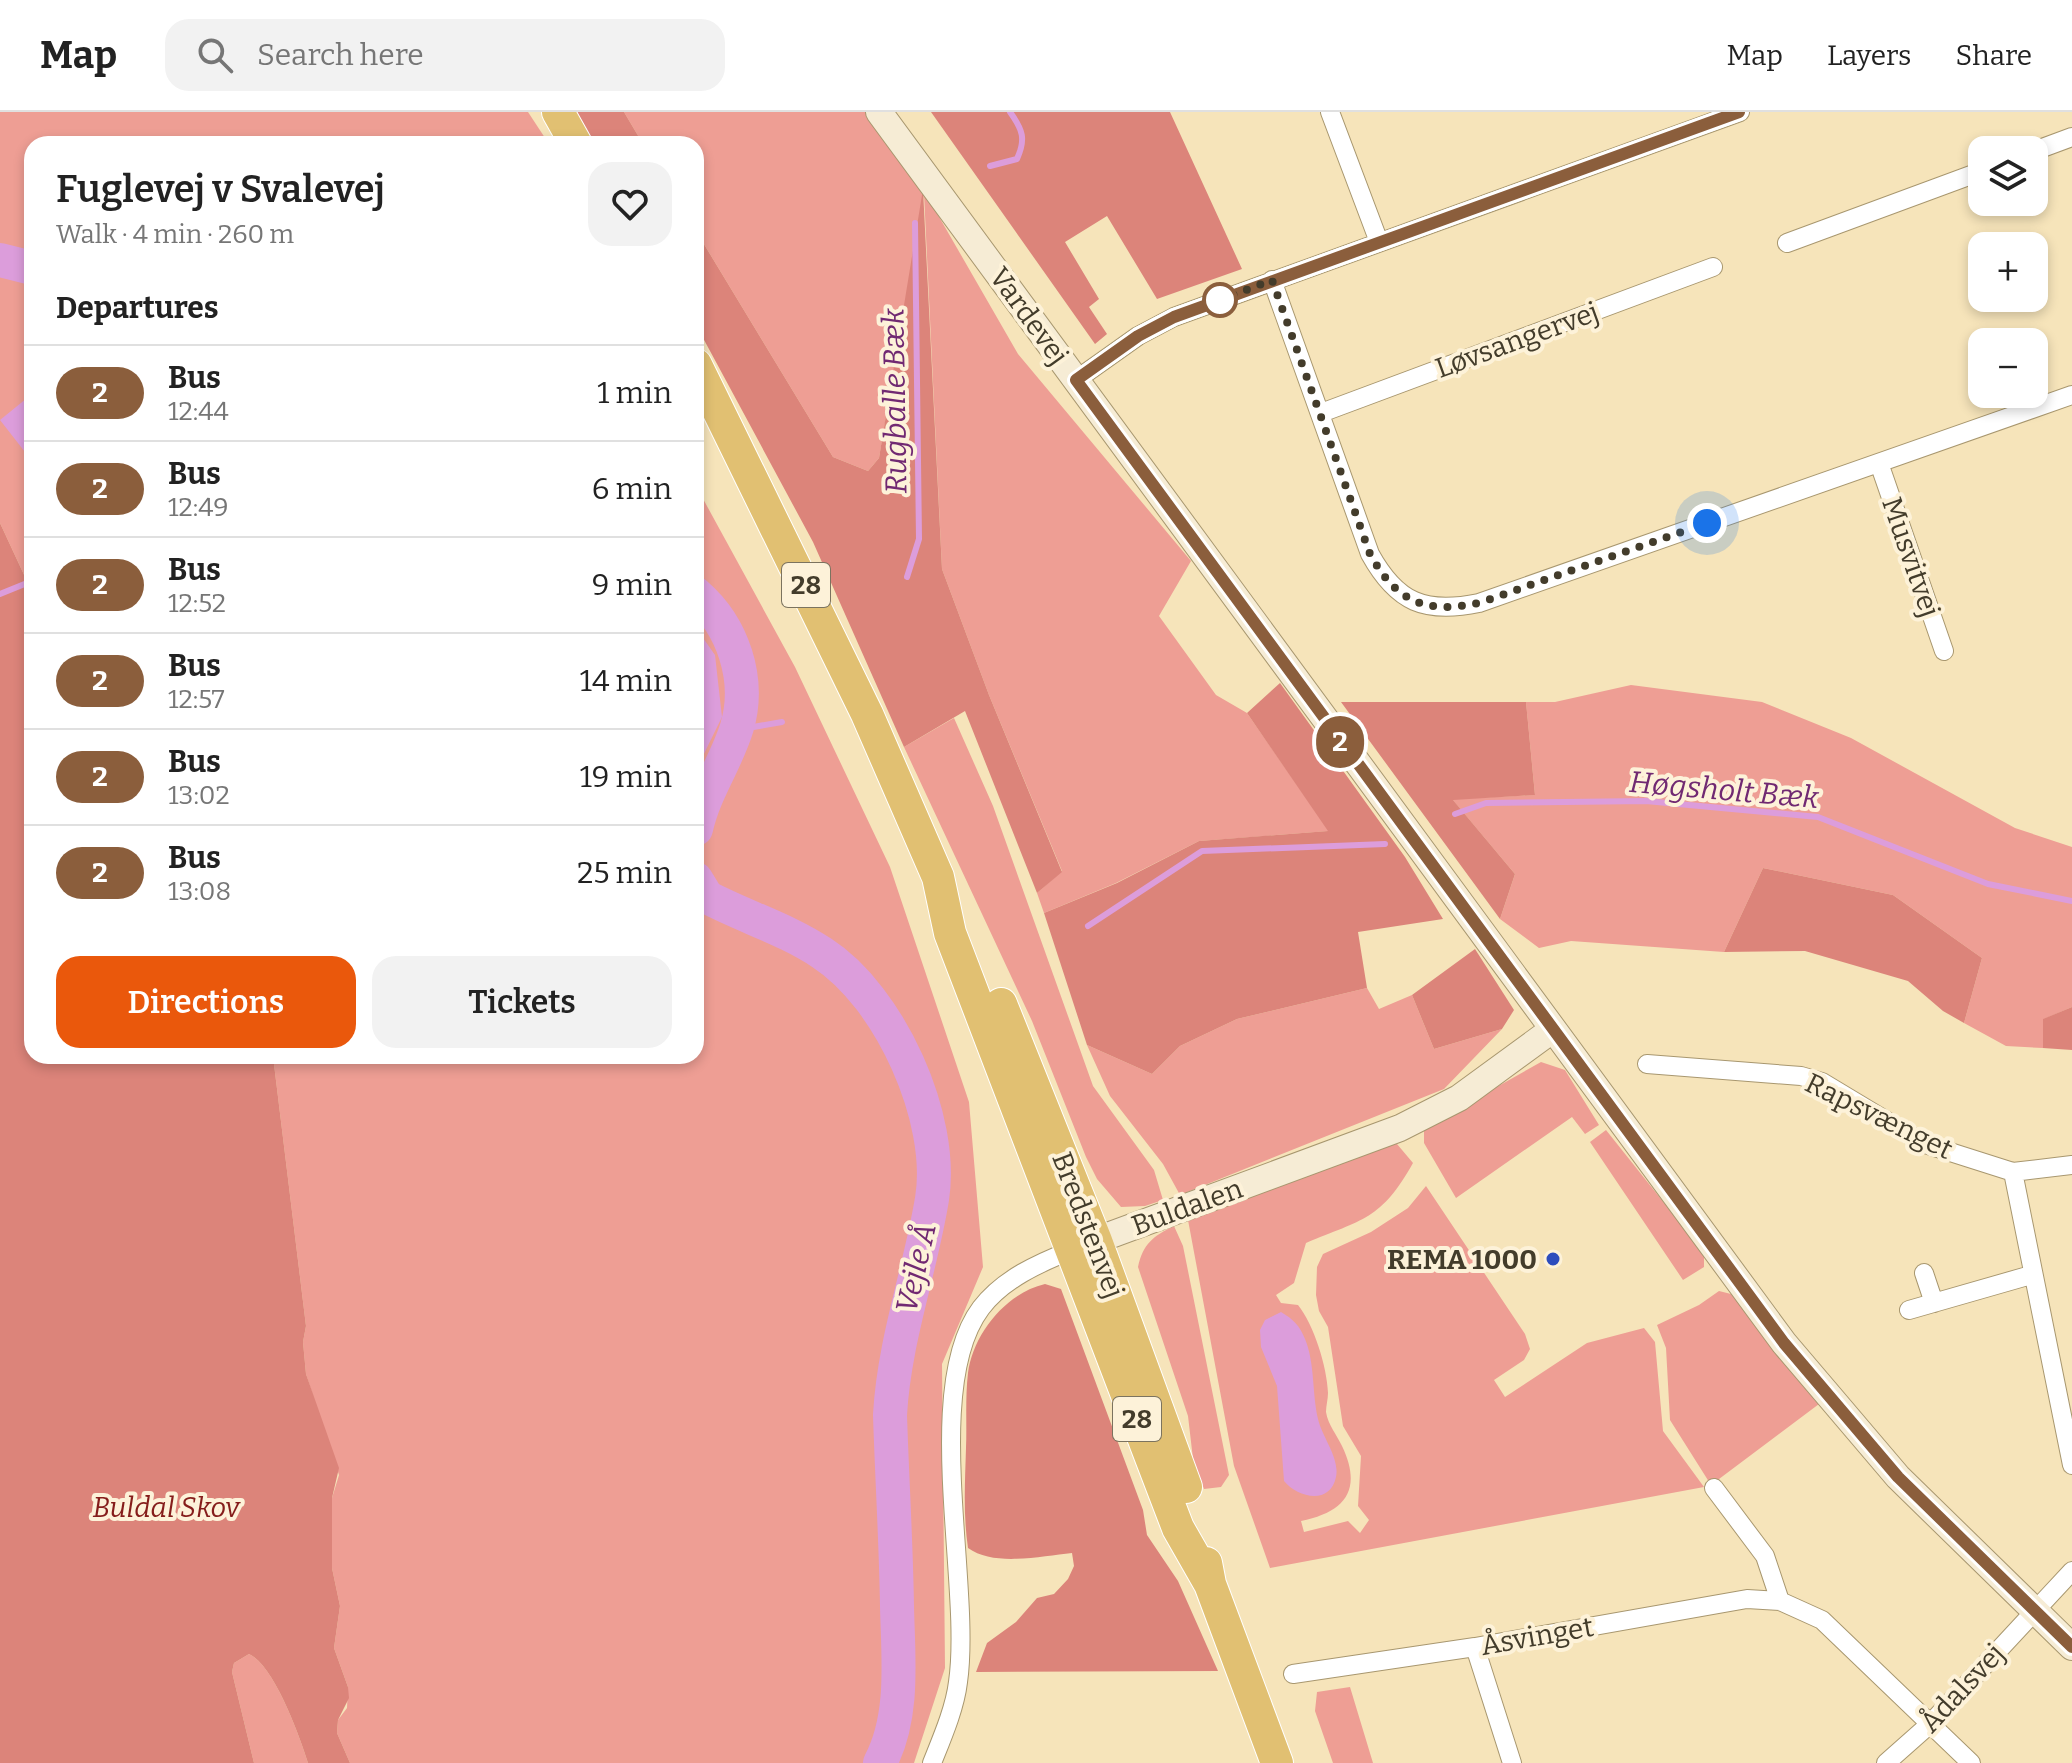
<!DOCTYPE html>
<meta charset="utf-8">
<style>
body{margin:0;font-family:Bitter,serif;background:#f2f2f2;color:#222;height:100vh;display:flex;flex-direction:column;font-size:30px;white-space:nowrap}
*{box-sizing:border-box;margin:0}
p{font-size:26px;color:#767676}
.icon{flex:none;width:44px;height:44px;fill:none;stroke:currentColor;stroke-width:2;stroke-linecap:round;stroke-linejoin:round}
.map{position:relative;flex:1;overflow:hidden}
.details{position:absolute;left:24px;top:24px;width:680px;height:928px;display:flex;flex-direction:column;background:#fff;border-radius:24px;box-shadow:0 4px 12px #0003}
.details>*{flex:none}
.badge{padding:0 16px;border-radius:26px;font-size:28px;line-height:52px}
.tools{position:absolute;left:1968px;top:24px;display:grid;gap:16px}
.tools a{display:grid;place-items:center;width:80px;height:80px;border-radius:16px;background:#fff;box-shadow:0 4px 12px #0003;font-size:40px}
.you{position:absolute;width:40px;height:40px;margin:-20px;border:6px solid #fff;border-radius:50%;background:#1a73e8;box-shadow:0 0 0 12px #1a73e833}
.map>.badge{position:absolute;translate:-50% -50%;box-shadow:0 0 0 4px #fff}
h2{padding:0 32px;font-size:30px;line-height:72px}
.round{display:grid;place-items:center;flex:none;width:84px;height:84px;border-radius:24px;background:#f2f2f2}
.overview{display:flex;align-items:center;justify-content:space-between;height:136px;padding:0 32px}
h1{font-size:38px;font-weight:600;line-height:60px}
.primary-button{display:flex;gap:16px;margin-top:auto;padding:16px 32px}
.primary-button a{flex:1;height:92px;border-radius:24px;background:#ea580c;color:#fff;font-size:32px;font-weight:600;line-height:92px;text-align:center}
.primary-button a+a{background:#f2f2f2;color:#222}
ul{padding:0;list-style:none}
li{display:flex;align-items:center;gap:24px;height:96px;padding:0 32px;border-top:2px solid #e0e0e0}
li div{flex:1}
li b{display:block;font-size:30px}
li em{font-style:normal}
li .badge{min-width:88px;font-weight:700;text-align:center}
header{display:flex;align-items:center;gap:48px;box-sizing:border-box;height:112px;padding:0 40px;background:#fff;border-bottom:2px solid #e0e0e0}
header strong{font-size:38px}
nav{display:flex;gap:44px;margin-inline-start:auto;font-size:28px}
.search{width:560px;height:72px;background:#f2f2f2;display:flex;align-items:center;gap:20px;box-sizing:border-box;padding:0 28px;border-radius:24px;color:#767676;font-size:30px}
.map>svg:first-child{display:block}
.green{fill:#ee9e94}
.forest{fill:#dc847a}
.water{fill:#dc9ddb}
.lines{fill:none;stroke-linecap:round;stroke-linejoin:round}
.stream{stroke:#dc9ddb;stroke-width:6}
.canal{stroke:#dc9ddb;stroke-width:20}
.river{stroke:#dc9ddb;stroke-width:34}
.street-casing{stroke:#a8976f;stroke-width:20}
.secondary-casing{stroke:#a8976f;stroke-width:28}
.highway-casing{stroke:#fff;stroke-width:34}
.street{stroke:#fff;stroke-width:18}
.secondary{stroke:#f6ecd5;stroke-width:26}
.highway{stroke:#e1c072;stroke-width:32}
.line-casing{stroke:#fff;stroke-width:18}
.line{stroke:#8b5e3c;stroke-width:12}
.walk{stroke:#433c2b;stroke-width:8;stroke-dasharray:0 14.4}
.stop-dot{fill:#fff;stroke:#8b5e3c;stroke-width:4}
.poi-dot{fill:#2d4dbd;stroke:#fdf2d9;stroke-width:3}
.labels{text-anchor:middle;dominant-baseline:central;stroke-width:8;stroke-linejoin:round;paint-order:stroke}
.shield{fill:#fdf2d9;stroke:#7b735f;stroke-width:2}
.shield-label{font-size:26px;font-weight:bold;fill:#433c2b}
.street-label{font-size:28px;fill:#433c2b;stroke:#fdf2d9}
.poi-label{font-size:28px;font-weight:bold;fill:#433c2b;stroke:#fdf2d9;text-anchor:end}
.park-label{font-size:28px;font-style:italic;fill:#851d1b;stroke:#fdf2d9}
.water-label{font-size:30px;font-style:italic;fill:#712972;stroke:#fdf2d9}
</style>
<header>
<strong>Map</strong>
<div class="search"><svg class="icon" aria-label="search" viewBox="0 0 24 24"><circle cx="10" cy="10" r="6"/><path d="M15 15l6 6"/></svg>Search here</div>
<nav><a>Map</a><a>Layers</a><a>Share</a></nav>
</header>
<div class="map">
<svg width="2072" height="1651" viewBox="0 0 2072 1651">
<rect width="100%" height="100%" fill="#f6e4ba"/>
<path class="green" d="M0 0H528L549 32H32V480L0 411Z
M624 0H866L923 77 1018 242 1191 449 1159 504 1216 583 1247 601 1329 719 1199 729 1116 771 1044 801 1037 781 1062 759 989 583 942 457 924 82 879 346 868 359 833 345 696 119V32H643Z
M696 374 795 555 890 755 969 990 983 1155 942 1252 945 1556 914 1651H350L337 1621 338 1608 347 1596 348 1575 334 1536 340 1494 332 1456V1386L339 1363 306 1262 303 1230 306 1214 273 944H696Z
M1631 573 1762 590 1851 626 2015 716 2072 735V895L2044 907 2043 936 2006 934 1964 911 1982 846 1893 783 1763 756 1724 840 1571 829 1539 836 1500 807 1515 762 1452 687 1535 683 1526 590H1555Z
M954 606 993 694 1093 974 1154 1058 1163 1088 1145 1094 1121 1095 1097 1067 1086 1045 1032 909 904 635Z
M1367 876 1379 897 1412 883 1434 937 1502 917 1444 977 1180 1083 1163 1052 1110 984 1087 933 1152 962 1180 934 1237 907Z
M1541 950 1565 958 1599 1013 1585 1022 1572 1005 1456 1086 1424 1031V1016Z
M1606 1018 1704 1141V1155L1683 1168 1590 1030Z
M1397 1032 1413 1051C1381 1108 1363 1107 1306 1131L1294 1171 1276 1183 1281 1191 1298 1193C1314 1213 1327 1255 1328 1281 1328 1287 1326 1294 1326 1300 1328 1313 1337 1323 1342 1334 1363 1378 1345 1400 1301 1409L1304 1420 1348 1409 1360 1421 1369 1408 1358 1394 1361 1344 1343 1314 1328 1215 1319 1199 1316 1183 1317 1155 1323 1142 1371 1120 1408 1096 1426 1074 1525 1222 1530 1237 1524 1248 1494 1268 1505 1285 1587 1231 1644 1216 1655 1230 1663 1319 1704 1375 1270 1456 1234 1354 1188 1108 1384 1033Z
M1174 1114 1183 1134 1229 1363 1221 1375 1204 1377 1193 1347 1188 1304 1138 1155C1143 1132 1153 1124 1174 1114Z
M1719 1179 1735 1183 1819 1292 1711 1373 1670 1308 1666 1236 1657 1213 1699 1193Z
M249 1542C274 1553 300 1625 308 1651H254L232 1560 234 1551Z
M1350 1575 1373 1651H1333L1315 1599 1317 1580Z"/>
<path class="forest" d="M575 0H624L643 32H593Z
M931 0H1170L1242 157 1157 187 1107 104 1065 130 1099 187 1089 195 1107 222 1095 232Z
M923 77 942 457 989 583 1062 760 1037 781 965 599 904 635 813 430 696 213V119L833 345 868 359 879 346Z
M0 411 32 480V944H273L306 1214 303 1230 306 1262 339 1356 332 1386V1456L340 1494 334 1536 348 1575 349 1586 338 1608 337 1621 350 1651H308C300 1625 274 1553 249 1542L234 1551 232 1560 254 1651H0Z
M1280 571 1405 745 1443 807 1358 820 1367 876 1237 907 1180 934 1152 962 1087 933 1044 801 1117 771 1199 729 1328 719 1247 601Z
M1341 590H1526L1535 683 1453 688 1515 762 1500 807Z
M1763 756 1893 783 1982 846 1964 911 1943 899 1908 869 1805 839 1724 840Z
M1475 837 1514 898 1502 917 1434 937 1412 883Z
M2072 895V938L2043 936V907Z
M1045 1172 1061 1177 1143 1398 1147 1423 1178 1469 1218 1559 976 1560 987 1531 1016 1510 1037 1486 1054 1482 1068 1467 1074 1454 1072 1441C1041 1444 994 1455 968 1436 963 1402 965 1370 966 1336 967 1312 965 1286 968 1261 973 1222 1006 1181 1045 1172Z"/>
<path class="water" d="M32 282V349L0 308Z
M696 516 715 543 722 605 696 658Z
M1281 1200C1293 1207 1300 1214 1305 1227 1315 1251 1312 1281 1318 1307 1322 1325 1340 1346 1336 1365 1330 1394 1297 1385 1284 1369L1277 1274 1261 1235 1260 1218 1265 1208Z"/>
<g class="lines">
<path class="stream" d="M990 54 1017 47C1026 27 1023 18 1010 0
M907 465 919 427 915 111
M0 482 32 469
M736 618 782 610
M1455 702 1486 691 1646 689 1818 705 1988 772 2072 789
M1088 814 1202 739 1385 732"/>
<path class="canal" d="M696 793 702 779"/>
<path class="river" d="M0 148 32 156
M696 482C733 514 751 567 737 615 726 651 704 680 696 717
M696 767 707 785C745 805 786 817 822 841 890 885 945 1007 932 1087 920 1160 894 1229 890 1303 892 1366 896 1430 897 1494 898 1545 905 1604 880 1651"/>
<defs>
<path id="street" d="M1330 0 1379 130
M2034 39 2072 25
M1787 131 1982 59
M1272 168 1370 442C1397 491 1425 502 1479 491L2072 283
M1076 268 1138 224 1174 205 1740 0
M1321 301 1713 155
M1879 351 1944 539
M1647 952 1801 964 1822 970 1925 1032 2013 1060 2072 1053
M2013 1060 2072 1353
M1924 1161 1934 1191
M1909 1198 2031 1163
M1714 1376 1765 1444 1780 1489
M1475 1535 1512 1651
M1293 1562 1475 1535 1747 1487 1780 1489 1822 1508 1971 1651
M932 1651C942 1626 955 1596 958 1570 972 1473 921 1276 981 1196 1003 1167 1039 1151 1072 1138
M1886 1651 1930 1612 2072 1459"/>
<path id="secondary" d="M879 0 1784 1231 1898 1365 2072 1535
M1078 1135 1400 1016 1459 986 1552 918"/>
<path id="highway" d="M558 0 576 32
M696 253 867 602 938 765 950 821 1178 1416 1210 1472
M1001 892 1096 1129 1186 1375
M1206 1451 1210 1472 1277 1651"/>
</defs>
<use href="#street" class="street-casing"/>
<use href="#secondary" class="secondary-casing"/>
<use href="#highway" class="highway-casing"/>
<use href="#street" class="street"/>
<use href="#secondary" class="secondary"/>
<use href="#highway" class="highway"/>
</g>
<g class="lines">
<defs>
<path id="line" d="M1739 0 1174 205 1138 224 1076 268 1784 1231 1898 1365 2072 1535"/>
</defs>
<use href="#line" class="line-casing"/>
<use href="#line" class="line"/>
<path class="walk" d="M1220 188 1272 168 1370 442C1397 491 1426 502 1479 491L1707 411"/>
</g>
<circle class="stop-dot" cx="1220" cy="188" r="16"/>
<circle class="poi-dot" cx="1553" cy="1147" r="8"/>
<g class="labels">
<g class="shield">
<rect x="782" y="451" width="48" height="44" rx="6"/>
<rect x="1113" y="1285" width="48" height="44" rx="6"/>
</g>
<g class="shield-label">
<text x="806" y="473">28</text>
<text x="1137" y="1307">28</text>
</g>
<g class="street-label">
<text transform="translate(1029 204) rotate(54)">Vardevej</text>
<text transform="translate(1517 228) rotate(-20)">Løvsangervej</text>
<text transform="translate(1911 445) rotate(71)">Musvitvej</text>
<text transform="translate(1879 1004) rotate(26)">Rapsvænget</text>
<text transform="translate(1187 1095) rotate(-20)">Buldalen</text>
<text transform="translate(1088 1113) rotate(69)">Bredstenvej</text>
<text transform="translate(1537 1524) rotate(-10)">Åsvinget</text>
<text transform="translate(1962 1576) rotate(-47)">Ådalsvej</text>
</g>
<g class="poi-label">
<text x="1537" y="1147">REMA 1000</text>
</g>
<g class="park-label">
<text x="166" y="1395">Buldal Skov</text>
</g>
<g class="water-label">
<text transform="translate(895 289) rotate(-91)">Rugballe Bæk</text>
<text transform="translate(1724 678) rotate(5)">Høgsholt Bæk</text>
<text transform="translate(916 1156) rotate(-77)">Vejle Å</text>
</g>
</g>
</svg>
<div class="tools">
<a><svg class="icon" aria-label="layers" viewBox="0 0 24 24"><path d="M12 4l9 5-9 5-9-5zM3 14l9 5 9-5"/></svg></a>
<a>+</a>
<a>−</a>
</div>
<div class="you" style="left:1707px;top:411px"></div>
<b class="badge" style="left:1340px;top:630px;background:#8b5e3c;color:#fff">2</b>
<section class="details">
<div class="overview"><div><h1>Fuglevej v Svalevej</h1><p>Walk · 4 min · 260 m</p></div><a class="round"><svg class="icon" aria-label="heart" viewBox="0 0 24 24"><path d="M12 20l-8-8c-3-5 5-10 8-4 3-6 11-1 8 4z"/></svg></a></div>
<h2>Departures</h2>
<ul>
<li><span class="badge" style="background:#8b5e3c;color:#fff">2</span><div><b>Bus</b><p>12:44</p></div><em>1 min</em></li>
<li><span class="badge" style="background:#8b5e3c;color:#fff">2</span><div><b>Bus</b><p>12:49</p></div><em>6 min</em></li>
<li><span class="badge" style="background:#8b5e3c;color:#fff">2</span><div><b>Bus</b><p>12:52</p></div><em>9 min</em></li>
<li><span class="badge" style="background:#8b5e3c;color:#fff">2</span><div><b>Bus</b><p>12:57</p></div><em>14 min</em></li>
<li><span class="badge" style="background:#8b5e3c;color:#fff">2</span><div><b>Bus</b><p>13:02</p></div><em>19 min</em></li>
<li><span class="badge" style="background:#8b5e3c;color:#fff">2</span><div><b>Bus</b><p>13:08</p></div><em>25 min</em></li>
</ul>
<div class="primary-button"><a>Directions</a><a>Tickets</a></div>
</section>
</div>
